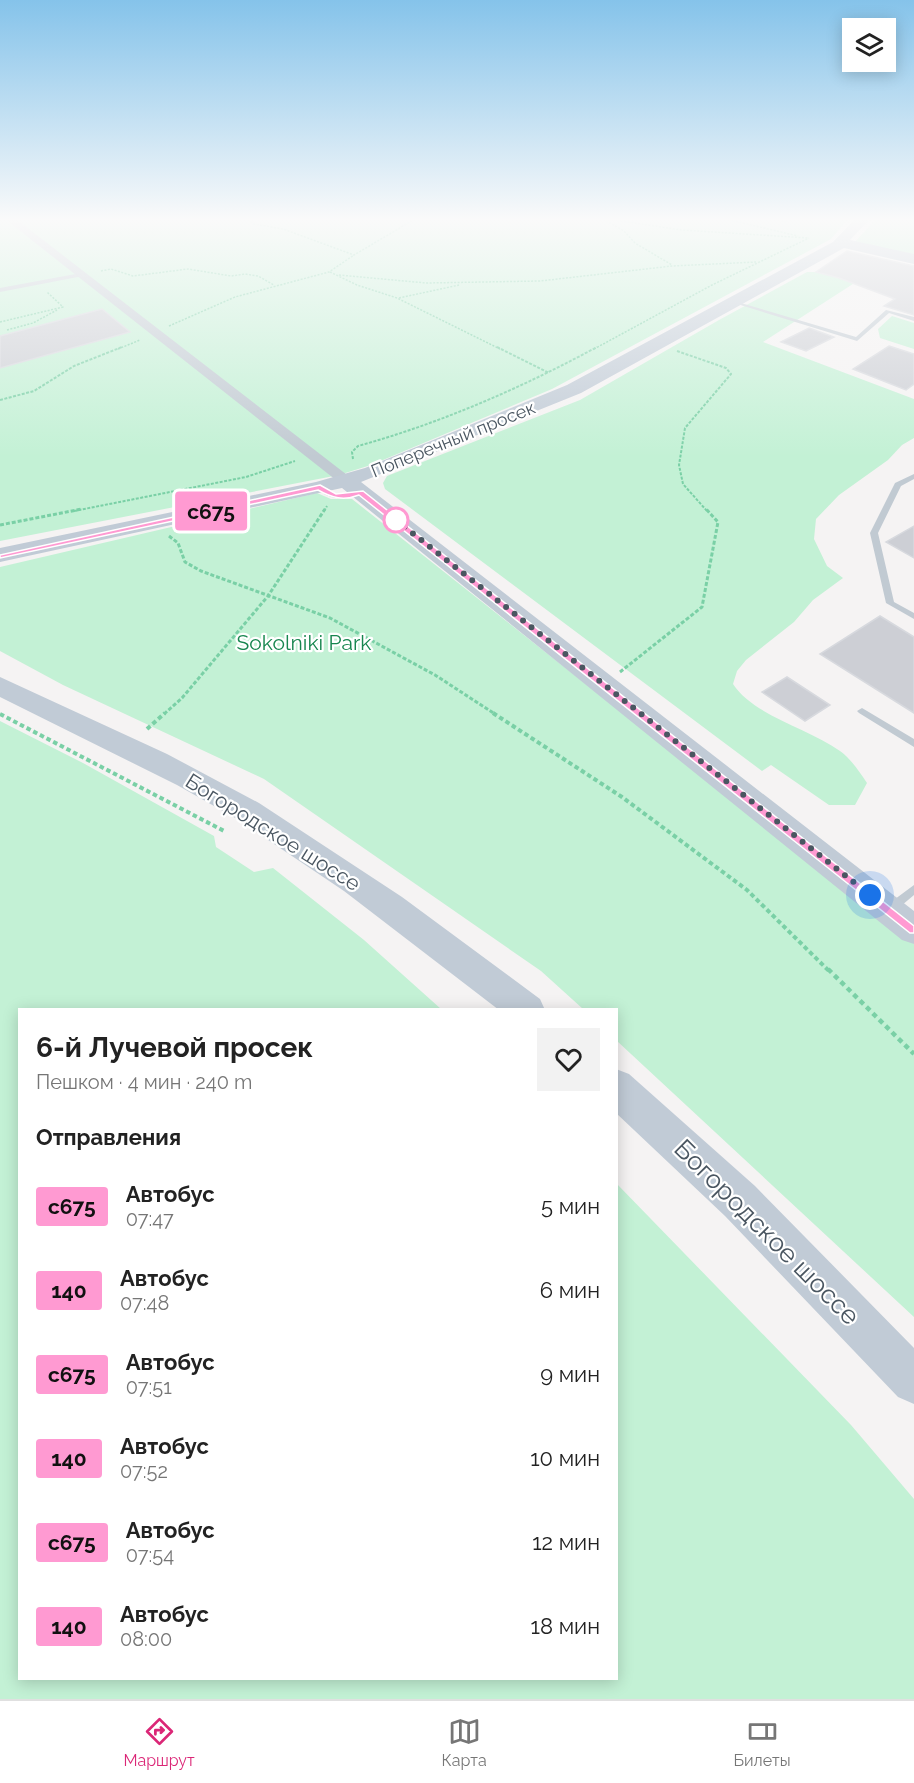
<!DOCTYPE html>
<html lang="ru">
<meta charset="utf-8">
<style>
body{margin:0;font-family:Raleway,sans-serif;background:#f2f2f2;color:#222;height:100vh;display:flex;flex-direction:column;font-size:22px;white-space:nowrap}
*{box-sizing:border-box;margin:0}
p{font-size:20px;color:#767676}
.icon{flex:none;width:33px;height:33px;fill:none;stroke:currentColor;stroke-width:2;stroke-linecap:round;stroke-linejoin:round}
.map{position:relative;flex:1;overflow:hidden}
.side{position:absolute;left:18px;top:1008px;width:600px;height:672px;display:flex;flex-direction:column;background:#fff;border-radius:0px;box-shadow:0 3px 15px #0003}
.side>*{flex:none}
.badge{padding:0 12px;border-radius:4px;font-size:21px;line-height:39px}
.controls{position:absolute;left:842px;top:18px;display:grid;gap:12px}
.controls a{display:grid;place-items:center;width:54px;height:54px;border-radius:0px;background:#fff;box-shadow:0 3px 15px #0003;font-size:30px}
.you{position:absolute;width:30px;height:30px;margin:-15px;border:4px solid #fff;border-radius:50%;background:#1a73e8;box-shadow:0 0 0 9px #1a73e833}
.map>.badge{position:absolute;translate:-50% -50%;box-shadow:0 0 0 3px #fff}
h2{padding:0 18px;font-size:22px;line-height:54px}
.round{display:grid;place-items:center;flex:none;width:63px;height:63px;border-radius:0px;background:#f2f2f2}
.headline{display:flex;align-items:center;justify-content:space-between;height:102px;padding:0 18px}
h1{font-size:28px;font-weight:700;line-height:45px}
ul{padding:0;list-style:none}
li{display:flex;align-items:center;gap:18px;height:84px;padding:0 18px}
li div{flex:1}
li b{display:block;font-size:22px}
li em{font-style:normal}
li .badge{min-width:66px;font-weight:700;text-align:center}
.menu{display:flex;justify-content:space-around;align-items:center;height:84px;border-top:2px solid #e0e0e0;background:#fff;font-size:16px;color:#767676}
.menu a{display:grid;justify-items:center;gap:3px}
.menu .active{color:#db2777}
.map>svg:first-child{display:block}
.green{fill:#c3f1d5}
.building{fill:#cdcfd5;stroke:#d7d9de;stroke-width:1.5}
.lines{fill:none;stroke-linecap:round;stroke-linejoin:round}
.path-far4{stroke:#7ad0a6;stroke-width:1.5;stroke-dasharray:2 1.5;stroke-linecap:butt}
.path-far3{stroke:#7ad0a6;stroke-width:2;stroke-dasharray:3 1.5;stroke-linecap:butt}
.path-far2{stroke:#7ad0a6;stroke-width:3;stroke-dasharray:4 2;stroke-linecap:butt}
.path-far1{stroke:#7ad0a6;stroke-width:4;stroke-dasharray:4.5 3;stroke-linecap:butt}
.path{stroke:#7ad0a6;stroke-width:4.5;stroke-dasharray:5 4;stroke-linecap:butt}
.lane{fill:#c1cad2;fill-rule:evenodd}
.street{fill:#c1cad2;fill-rule:evenodd}
.secondary{fill:#c1cbd6;fill-rule:evenodd}
.line{fill:#ff9ad2;stroke:#fff;stroke-width:1.5}
.walk{stroke:#4a5661;stroke-width:6;stroke-dasharray:0 10.8}
.stop-dot{fill:#fff;stroke:#ff9ad2;stroke-width:3}
.labels{text-anchor:middle;dominant-baseline:central;stroke-width:4.5;stroke-linejoin:round;paint-order:stroke}
.far-street-label{font-size:18px;fill:#4a5661;stroke:#fff}
.park-label{font-size:21px;fill:#17864f;stroke:#fff}
.street-label{font-size:21px;fill:#4a5661;stroke:#fff}
.near-street-label{font-size:26px;fill:#4a5661;stroke:#fff}
</style>
<div class="map">
<svg width="914" height="1699" viewBox="0 0 914 1699">
<rect width="100%" height="100%" fill="#f5f3f3"/>
<path class="green" d="M0 219H848L831 239 552 389 371 465 339 475 0 541Z
M876 219H914V256L854 243Z
M807 272H816L856 282 763 342 914 399V438L902 445 888 460 839 495 816 519 814 539 827 566 843 578 813 600 794 622 746 660 737 671 733 684C754 716 808 728 840 751 851 759 859 771 867 783L855 805H829L771 765 762 771 385 489 383 483 387 476 580 400 719 320Z
M892 316 914 323V349L880 338 878 329Z
M317 493 331 499H352L914 944V1317L617 1041 616 1010 583 1009 541 971 264 779 63 685 0 651V567Z
M0 721 83 763 214 836 216 847 254 872 273 868 364 940 441 1009 20 1010V1678H616L617 1184 851 1425 914 1499V1699H0Z"/>
<path class="building" d="M847 251 914 266V315L884 306 895 299 839 278 816 272Z
M102 309 130 332 0 368V336Z
M809 328 834 337 806 351 781 342Z
M889 346 914 354V384L906 390 853 369Z
M914 526V558L886 542Z
M880 616 914 637V713L820 654Z
M787 677 830 705 805 721 762 692Z"/>
<g class="lines">
<path class="path-far4" d="M248 219 254 224 283 229 354 255 415 219
M603 219 624 231 635 243 672 265
M607 219 682 230 808 238
M726 219 798 236
M774 219 787 222
M101 271 111 269 133 276 188 269 231 276 245 274 258 276 274 285
M330 272 357 285 397 298 500 349
M339 275 426 283 540 281 672 266 756 262
M399 298 459 285
M0 322 63 307 47 292
M169 326 235 297 329 272 354 255
M7 330 33 323 57 310
M118 349 140 340
M594 349 712 285 809 238"/>
<path class="path-far3" d="M497 347 549 373
M677 351 726 368 731 374 685 428 679 465 683 484 707 511
M0 400 34 391 74 366 122 347
M353 459 352 452 358 446C441 423 521 388 597 347
M74 511 246 477 295 461
M324 511 327 506"/>
<path class="path-far2" d="M0 525 82 509
M169 536 178 543 185 562 201 571 330 618 435 675 495 714
M620 672 702 607 718 522 706 509
M164 714 182 698 268 596 325 509"/>
<path class="path-far1" d="M493 713 622 797 747 890 829 971
M0 714 226 832
M147 729 165 713"/>
<path class="path" d="M828 969 914 1054"/>
<path class="lane" d="M81 273 83 276 0 292V288Z
M734 301 856 337 886 310 914 317V321L889 313 857 341 734 303Z
M914 474V479L901 486 878 533 894 602 914 613V619L886 603 870 533 895 483Z
M317 486C324 486 325 490 331 492 340 497 350 493 360 490L364 492C349 501 329 501 316 488Z
M862 708 914 739V747L859 713 857 711Z
M914 885V895L895 911 891 913 887 911 885 908 887 905Z"/>
<path class="street" d="M5 219H16L351 478 354 481 351 484H341Z"/>
<path class="secondary" d="M855 219H870L850 240 914 254V264L844 248 581 393 361 482 914 911V944L902 940 342 488 0 562V548L316 482 365 468 567 385 833 242Z
M0 677 167 754 259 803 402 897 540 999 545 1010H499L344 891 237 819 177 785 0 697Z
M616 1069 629 1074 755 1186 914 1348V1404L898 1397 725 1216 616 1113Z"/>
</g>
<linearGradient id="sky" x2="0" y2="1"><stop stop-color="#85c3ea"/><stop offset="0.48" stop-color="#fafafa"/><stop offset="1" stop-color="#fafafa" stop-opacity="0"/></linearGradient>
<rect width="914" height="457" fill="url(#sky)"/>
<path class="line" d="M320 485 336 494 363 491 914 926V933H910L359 495C344 501 332 498 318 490L0 558V555Z"/>
<g class="lines">
<path class="walk" d="M396 520 870 895"/>
</g>
<circle class="stop-dot" cx="396" cy="520" r="12"/>
<g class="labels">
<g class="far-street-label">
<text transform="translate(453 439) rotate(-22)">Поперечный просек</text>
</g>
<g class="park-label">
<text x="304" y="642">Sokolniki Park</text>
</g>
<g class="street-label">
<text transform="translate(273 832) rotate(32)">Богородское шоссе</text>
</g>
<g class="near-street-label">
<text transform="translate(767 1232) rotate(45)">Богородское шоссе</text>
</g>
</g>
</svg>
<div class="controls">
<a><svg class="icon" aria-label="layers" viewBox="0 0 24 24"><path d="M12 4l9 5-9 5-9-5zM3 14l9 5 9-5"/></svg></a>
</div>
<div class="you" style="left:870px;top:895px"></div>
<b class="badge" style="left:211px;top:511px;background:#ff9ad2;color:#111">с675</b>
<section class="side">
<div class="headline"><div><h1>6-й Лучевой просек</h1><p>Пешком · 4 мин · 240 m</p></div><a class="round"><svg class="icon" aria-label="heart" viewBox="0 0 24 24"><path d="M12 20l-8-8c-3-5 5-10 8-4 3-6 11-1 8 4z"/></svg></a></div>
<h2>Отправления</h2>
<ul>
<li><span class="badge" style="background:#ff9ad2;color:#111">с675</span><div><b>Автобус</b><p>07:47</p></div><em>5 мин</em></li>
<li><span class="badge" style="background:#ff9ad2;color:#111">140</span><div><b>Автобус</b><p>07:48</p></div><em>6 мин</em></li>
<li><span class="badge" style="background:#ff9ad2;color:#111">с675</span><div><b>Автобус</b><p>07:51</p></div><em>9 мин</em></li>
<li><span class="badge" style="background:#ff9ad2;color:#111">140</span><div><b>Автобус</b><p>07:52</p></div><em>10 мин</em></li>
<li><span class="badge" style="background:#ff9ad2;color:#111">с675</span><div><b>Автобус</b><p>07:54</p></div><em>12 мин</em></li>
<li><span class="badge" style="background:#ff9ad2;color:#111">140</span><div><b>Автобус</b><p>08:00</p></div><em>18 мин</em></li>
</ul>
</section>
</div>
<nav class="menu">
<a class="active"><svg class="icon" aria-label="directions" viewBox="0 0 24 24"><path d="M12 3l9 9-9 9-9-9zM9 14v-3h6M13 9l2 2-2 2"/></svg>Маршрут</a>
<a><svg class="icon" aria-label="map" viewBox="0 0 24 24"><path d="M3 6l6-2 6 2 6-2v14l-6 2-6-2-6 2zM9 4v14M15 6v14"/></svg>Карта</a>
<a><svg class="icon" aria-label="tickets" viewBox="0 0 24 24"><path d="M3 7h18v10H3zM15 7v10"/></svg>Билеты</a>
</nav>
